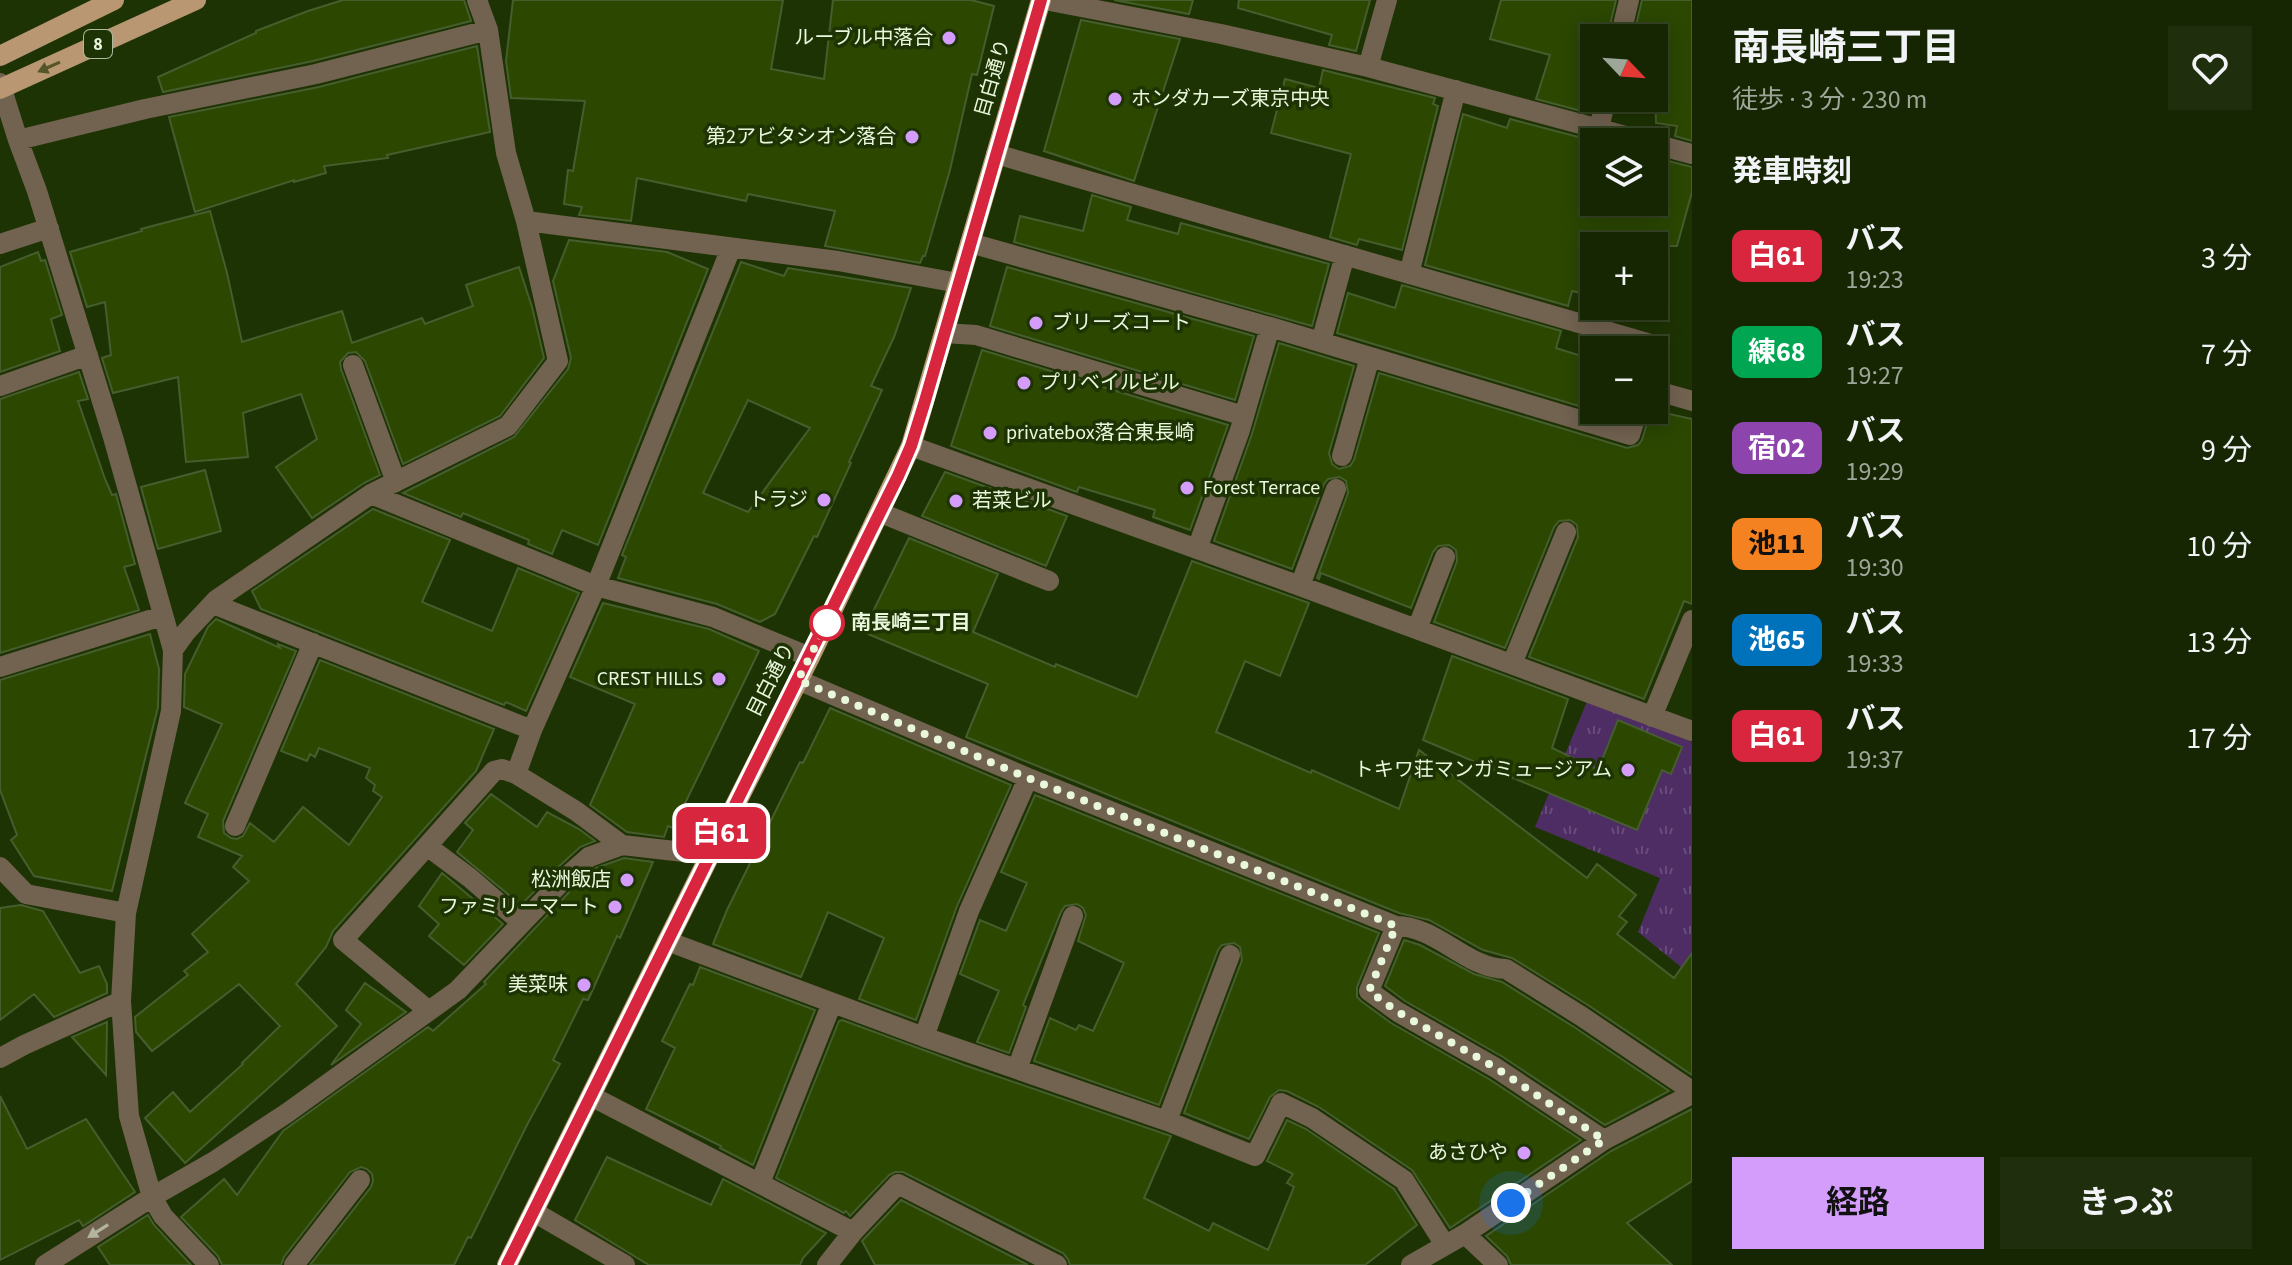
<!DOCTYPE html>
<html lang="ja">
<meta charset="utf-8">
<style>
body{margin:0;font-family:"Source Sans 3","Noto Sans JP",sans-serif;background:#1f2e0c;color:#f1f3f6;height:100vh;display:flex;flex-direction:column;font-size:30px;white-space:nowrap}
*{box-sizing:border-box;margin:0}
p{font-size:26px;color:#9ea599}
.icon{flex:none;width:44px;height:44px;fill:none;stroke:currentColor;stroke-width:2;stroke-linecap:round;stroke-linejoin:round}
.map{position:relative;flex:1;overflow:hidden}
.side{display:flex;flex-direction:column;background:#162602;width:600px}
.side>*{flex:none}
.badge{padding:0 16px;border-radius:12px;font-size:28px;line-height:52px}
.needle{width:52px;rotate:115deg}
.controls{position:absolute;left:1580px;top:24px;display:grid;gap:16px}
.controls a{display:grid;place-items:center;width:88px;height:88px;border-radius:0px;background:#162602;box-shadow:0 4px 20px #0003,0 0 0 2px #354324;font-size:40px}
.you{position:absolute;width:40px;height:40px;margin:-20px;border:6px solid #fff;border-radius:50%;background:#1a73e8;box-shadow:0 0 0 12px #1a73e833}
.map>.badge{position:absolute;translate:-50% -50%;box-shadow:0 0 0 4px #fff}
h2{padding:0 40px;font-size:30px;line-height:72px}
.round{display:grid;place-items:center;flex:none;width:84px;height:84px;border-radius:0px;background:#1f2e0c}
.summary{display:flex;align-items:center;justify-content:space-between;height:136px;padding:0 40px}
h1{font-size:38px;font-weight:700;line-height:60px}
.action{display:flex;gap:16px;margin-top:auto;padding:16px 40px}
.action a{flex:1;height:92px;border-radius:0px;background:#d49cfb;color:#111;font-size:32px;font-weight:700;line-height:92px;text-align:center}
.action a+a{background:#1f2e0c;color:#f1f3f6}
ul{padding:0;list-style:none}
li{display:flex;align-items:center;gap:24px;height:96px;padding:0 40px}
li div{flex:1}
li b{display:block;font-size:30px}
li em{font-style:normal}
li .badge{min-width:88px;font-weight:700;text-align:center}
main{display:flex;flex:1;min-height:0}
.map>svg:first-child{display:block}
.grass{fill:url(#grass-tufts)}
.building{fill:#2b4700;stroke:#465d2e;stroke-width:2;fill-rule:evenodd}
.lines{fill:none;stroke-linecap:round;stroke-linejoin:round}
.minor{stroke:#726250;stroke-width:20}
.major{stroke:#b89772;stroke-width:20}
.oneway{fill:#54562a}
.oneway2{fill:#b3b49e}
.line-casing{stroke:#fff;stroke-width:18}
.line{stroke:#d7263d;stroke-width:12}
.walk{stroke:#e9f7dd;stroke-width:8;stroke-dasharray:0 14.4}
.poi-dot{fill:#d49cfb;stroke:#1e3303;stroke-width:3}
.stop-dot{fill:#fff;stroke:#d7263d;stroke-width:4}
.labels{text-anchor:middle;dominant-baseline:central;stroke-width:7;stroke-linejoin:round;paint-order:stroke}
.shield{fill:#1e3303;stroke:#acbc9c;stroke-width:2}
.shield-label{font-size:18px;font-weight:bold;fill:#e9f7dd}
.poi-label{font-size:20px;fill:#e9f7dd;stroke:#1e3303;text-anchor:end}
.street-label{font-size:20px;fill:#e9f7dd;stroke:#1e3303}
.stop-label{font-size:20px;font-weight:bold;fill:#e9f7dd;stroke:#1e3303;text-anchor:start}
</style>
<main>
<div class="map">
<svg width="1692" height="1265" viewBox="0 0 1692 1265">
<defs>
<pattern id="grass-tufts" width="24" height="20" patternUnits="userSpaceOnUse" patternTransform="scale(2)"><rect width="24" height="20" fill="#4e2d64"/><path d="M3 7l-1-3M5 7V3M7 7l1-3M15 17l-1-3M17 17v-4M19 17l1-3" fill="none" stroke="#684c7a"/></pattern>
</defs>
<rect width="100%" height="100%" fill="#1e3303"/>
<path class="grass" d="M1588 699 1692 742V976L1638 932 1660 878 1535 827Z"/>
<path class="building" d="M343 0H464L471 21 313 61 163 92 158 77 256 33V31L308 11Z
M513 0H783L771 69 824 79 833 0H971L994 6 977 75 972 74 950 170 925 256H923L920 263 825 246 835 211 748 194 746 201 637 178 631 221 579 215 582 207 564 204 568 170 573 171 585 101 511 98 506 61Z
M1114 0H1193L1189 14Z
M1239 0H1370L1356 51 1329 45 1332 35 1238 8Z
M1501 0H1616L1607 38H1594V94L1589 113 1536 99 1550 55 1490 39Z
M1642 0H1692V141L1675 136 1677 126 1656 123 1654 38H1633Z
M1081 20 1180 39 1134 181 1044 151Z
M477 46 490 132 387 155 388 158 324 166 326 173 294 182V180L195 212 169 117 319 87Z
M1323 70 1435 98 1433 104 1438 106 1402 250 1359 239 1357 245 1330 237 1351 154 1271 133 1285 79 1319 88Z
M1463 114 1507 128 1510 119 1594 141V202H1656L1668 161 1692 167V192L1677 246H1594V296L1572 291 1568 306 1425 265Z
M1092 195 1131 207 1127 220 1178 234 1181 223 1329 264 1312 326 1014 242 1020 216 1083 231Z
M210 211 227 273 242 342 342 311 352 343 422 318 425 324 473 306 466 285 519 267 532 307 544 358 500 416 403 464 365 361 356 352 348 353 340 362 341 369 380 475 364 483 312 518 276 467 317 439 301 394 243 413 248 457 186 462 178 377 113 393 102 358 111 355 105 302 87 307 70 252 142 231 141 229Z
M569 240 667 252 708 269 598 545 562 530 552 554 528 544 529 540 463 513 461 517 403 493 514 437 568 369 571 358 553 281Z
M38 252 41 261 45 260 62 315 51 319 60 351 0 372V267Z
M741 262 784 276 788 268 911 288 894 337 871 386 882 390 849 462 851 463 817 537 814 536 775 614 760 622 717 604 618 578 626 557 622 555ZM748 400 810 428 748 512 703 493Z
M1007 267 1254 336 1235 400 990 326Z
M1402 285 1561 331 1556 348 1594 360V410H1624L1622 419 1337 333 1348 293 1395 308Z
M1279 343 1354 366 1329 453 1332 464 1339 469 1350 466 1354 460 1379 373 1627 448 1638 445 1642 440 1651 410 1692 419V604L1684 601 1644 699 1529 657 1578 537 1577 525 1570 520 1559 521 1554 527 1505 648 1434 622 1457 561 1456 550 1449 545 1438 546 1433 552 1411 608 1321 573 1319 579 1317 578 1348 493 1346 481 1340 477 1328 479 1324 484 1292 569 1214 541 1252 434Z
M982 350 1228 425 1190 530 1153 517 1155 510 1079 487 1077 492 951 446Z
M79 372 88 399 78 401 105 479 112 495 116 494 135 564 124 567 139 610 0 653V399Z
M205 470 221 531 158 549 141 487Z
M945 472 1067 516 1046 566 922 516Z
M373 509 450 540 422 602 492 631 518 568 579 593 526 711 506 702 504 705 261 609 252 591Z
M909 538 998 574 973 632 1055 667 1056 664 1137 697 1192 561 1309 603 1280 676 1245 661 1216 732 1311 773 1312 770 1399 809 1419 750 1587 878 1597 864 1636 895 1619 916 1627 922 1617 934 1674 978 1692 953V1075L1588 1005 1512 958 1483 950 1429 920 1399 913 966 737 988 684 863 632Z
M603 603 709 629 759 651 673 828 668 826 664 837 627 832 590 805 635 704 570 677Z
M216 619 280 648 278 644 296 651 223 821 224 833 231 838 237 839 243 836 250 823 274 842 303 807 349 845 382 797 373 791 375 785 366 778 370 768 319 748 315 757 310 754 307 761 281 751 320 660 494 729 476 771 333 931 326 947 296 984 337 1026 185 1163 145 1118 173 1092 190 1112 243 1064 242 1063 280 1026 239 984 152 1051 136 1032 135 1017 188 975 184 971 208 952 192 934 249 881 233 867 242 856 198 837 208 814 185 803 222 724 184 707 185 674 208 627Z
M150 634 159 669 158 707 112 891 34 876 11 840 17 835 0 790V680Z
M1452 656 1568 699 1552 748 1598 770 1618 720 1682 747 1671 774 1662 770 1637 830 1423 740Z
M830 708 1011 785 957 906 916 1020 859 999 884 938 828 912 801 977 713 944 727 910 783 796 800 762 803 763Z
M491 794 537 827 547 812 579 829 595 841 580 847 555 870 521 905 457 852 473 830 465 823Z
M1035 795 1379 933 1357 987V997L1361 1001 1391 1023 1489 1079 1581 1140 1450 1228 1412 1170 1319 1107 1287 1091 1279 1090 1270 1097 1249 1139 1184 1113 1242 960 1240 947 1234 943 1222 945 1218 950 1159 1105 1034 1061 1050 1018 1076 1030 1079 1025 1093 1031 1124 963 1078 941 1086 915 1083 908 1077 904 1065 906 1061 912 1023 1005 1026 1007 1009 1053 977 1042 999 991 960 974 980 920 1006 931 1027 883 1001 872Z
M624 858 653 862 620 938 617 936 588 1000 583 999 553 1060 560 1064 528 1123 471 1238 468 1237 454 1265H310L371 1187 373 1181 372 1174 367 1169 361 1167 350 1172 284 1257 281 1265H222L218 1256 181 1217 224 1179 237 1195 283 1131 428 1027 433 1031 486 984 484 982 573 888 596 868Z
M442 873 503 924 464 965 429 936 439 924 419 906Z
M21 905 43 911 80 973 99 966 107 984V993L54 1017 34 994 0 1020V908Z
M1404 940 1420 945 1474 974 1502 982 1574 1027 1669 1091 1605 1125 1503 1057 1405 1001 1385 986Z
M700 967 815 1010 753 1165 720 1148 721 1146 646 1109 675 1048 662 1041 690 984 693 985Z
M365 983 406 1012 331 1065 361 1024 346 1010Z
M842 1020 967 1066 1171 1136 1144 1198 1209 1231 1213 1223 1268 1250 1294 1187 1287 1183 1293 1174 1267 1161 1287 1120 1306 1129 1394 1189 1417 1225 1365 1265H1070L1068 1259 1063 1253 903 1172H895L889 1175 850 1216 846 1211 844 1213 776 1178 839 1021Z
M107 1022 106 1075 72 1037Z
M0 1096 27 1149 86 1119 135 1192 83 1226 79 1220 0 1260Z
M1692 1109V1181L1627 1223 1672 1265H1511L1507 1256 1486 1236 1611 1151Z
M607 1157 711 1205 723 1179 826 1233 803 1258 800 1265H649L575 1220Z
M901 1200 1028 1265H875L862 1241Z
M148 1215 154 1225 191 1265H110L98 1247Z"/>
<g class="lines">
<path class="minor" d="M1045 0 1221 34 1368 67 1648 142
M1620 38 1629 0
M1368 67 1387 0
M0 83 18 140 37 191 113 437 173 650 171 711 126 913 121 1001 129 1116 152 1197 163 1216 209 1265
M1599 129 1606 98
M18 140 145 109 316 74 488 30
M1654 144 1692 154
M996 154 1658 346 1654 358
M526 221 838 261 958 283
M970 243 1270 327 1630 435 1638 410
M0 244 49 228
M1409 274 1456 90
M944 333 976 335 1244 416
M1321 342 1345 255
M353 365 396 482
M0 386 88 355
M1654 390 1692 401
M911 446 1300 586 1692 731
M1342 456 1370 357
M371 494 596 586 713 617 810 657
M881 513 1049 581
M1197 549 1240 430 1270 327
M1300 586 1336 489
M213 604 532 730
M1417 629 1445 557
M173 650 186 632 216 600 371 494 508 426 558 361 526 221 506 153 488 30 477 0
M1512 664 1566 532
M0 667 162 616
M798 680 1028 778 1396 926 1369 991 1398 1012 1496 1068 1604 1140
M1652 717 1692 620
M235 826 313 643
M622 845 576 811 516 774 532 730 596 586 731 248
M427 846 470 878 522 923
M0 867 26 894 126 913
M1396 926C1437 926 1467 969 1506 969L1581 1016 1692 1091
M667 941 924 1037 1167 1121 1255 1156 1281 1103 1312 1118 1404 1180 1445 1245
M429 1011 343 940 494 771 502 769 516 774
M924 1037 969 911 1028 778
M0 1058 24 1045 121 1001
M1017 1069 1073 916
M591 1096 853 1232
M1167 1121 1230 955
M760 1183 832 1003
M534 1212 625 1265
M1465 1234 1498 1265
M45 1265 152 1197 213 1162 287 1113 458 990 564 879 589 857 622 845 710 855
M294 1265 360 1180
M827 1265 853 1232 898 1184 1057 1265
M1411 1265 1465 1234 1604 1140 1692 1094"/>
<path class="major" d="M0 56 114 0
M0 89 196 0
M507 1265 710 855 810 657 911 446 1041 0"/>
</g>
<defs><path id="oneway-solid" d="M-6-.8H1V-3.2L6.5 0L1 3.2V.8H-6Z" transform="scale(2)"/></defs>
<use class="oneway" href="#oneway-solid" transform="translate(49 67) rotate(156)"/>
<use class="oneway2" href="#oneway-solid" transform="translate(98 1231) rotate(148)"/>
<g class="lines">
<defs>
<path id="line" d="M507 1265 898 476 911 446 925 401 1041 0"/>
</defs>
<use href="#line" class="line-casing"/>
<use href="#line" class="line"/>
<path class="walk" d="M827 623 798 680 1028 778 1396 926 1369 991 1398 1012 1496 1068 1604 1140 1511 1203"/>
</g>
<g class="poi-dot">
<circle cx="949" cy="38" r="8"/>
<circle cx="1115" cy="99" r="8"/>
<circle cx="912" cy="137" r="8"/>
<circle cx="1036" cy="323" r="8"/>
<circle cx="1024" cy="383" r="8"/>
<circle cx="990" cy="433" r="8"/>
<circle cx="1187" cy="488" r="8"/>
<circle cx="824" cy="500" r="8"/>
<circle cx="956" cy="501" r="8"/>
<circle cx="719" cy="679" r="8"/>
<circle cx="1628" cy="770" r="8"/>
<circle cx="627" cy="880" r="8"/>
<circle cx="615" cy="907" r="8"/>
<circle cx="584" cy="985" r="8"/>
<circle cx="1524" cy="1153" r="8"/>
</g>
<circle class="stop-dot" cx="827" cy="623" r="16"/>
<g class="labels">
<rect class="shield" x="84" y="30" width="28" height="28" rx="6"/>
<g class="shield-label">
<text x="98" y="44">8</text>
</g>
<g class="poi-label">
<text x="933" y="38">ルーブル中落合</text>
<text x="1131" y="99" text-anchor="start">ホンダカーズ東京中央</text>
<text x="896" y="137">第2アビタシオン落合</text>
<text x="1052" y="323" text-anchor="start">ブリーズコート</text>
<text x="1040" y="383" text-anchor="start">プリベイルビル</text>
<text x="1006" y="433" text-anchor="start">privatebox落合東長崎</text>
<text x="1203" y="488" text-anchor="start">Forest Terrace</text>
<text x="808" y="500">トラジ</text>
<text x="972" y="501" text-anchor="start">若菜ビル</text>
<text x="703" y="679">CREST HILLS</text>
<text x="1612" y="770">トキワ荘マンガミュージアム</text>
<text x="611" y="880">松洲飯店</text>
<text x="599" y="907">ファミリーマート</text>
<text x="568" y="985">美菜味</text>
<text x="1508" y="1153">あさひや</text>
</g>
<g class="street-label">
<text transform="translate(993 78) rotate(-74)">目白通り</text>
<text transform="translate(771 680) rotate(-63)">目白通り</text>
</g>
<g class="stop-label">
<text x="851" y="623">南長崎三丁目</text>
</g>
</g>
</svg>
<div class="controls">
<a><svg class="needle" viewBox="-14 -14 28 28"><path d="M0-13l5 13h-10z" fill="#e53935"/><path d="M0 13l5-13h-10z" fill="#9ea599"/></svg></a>
<a><svg class="icon" aria-label="layers" viewBox="0 0 24 24"><path d="M12 4l9 5-9 5-9-5zM3 14l9 5 9-5"/></svg></a>
<a>+</a>
<a>−</a>
</div>
<div class="you" style="left:1511px;top:1203px"></div>
<b class="badge" style="left:721px;top:833px;background:#d7263d;color:#fff">白61</b>
</div>
<section class="side">
<div class="summary"><div><h1>南長崎三丁目</h1><p>徒歩 · 3 分 · 230 m</p></div><a class="round"><svg class="icon" aria-label="heart" viewBox="0 0 24 24"><path d="M12 20l-8-8c-3-5 5-10 8-4 3-6 11-1 8 4z"/></svg></a></div>
<h2>発車時刻</h2>
<ul>
<li><span class="badge" style="background:#d7263d;color:#fff">白61</span><div><b>バス</b><p>19:23</p></div><em>3 分</em></li>
<li><span class="badge" style="background:#00a651;color:#fff">練68</span><div><b>バス</b><p>19:27</p></div><em>7 分</em></li>
<li><span class="badge" style="background:#8e44ad;color:#fff">宿02</span><div><b>バス</b><p>19:29</p></div><em>9 分</em></li>
<li><span class="badge" style="background:#f58220;color:#111">池11</span><div><b>バス</b><p>19:30</p></div><em>10 分</em></li>
<li><span class="badge" style="background:#0072bc;color:#fff">池65</span><div><b>バス</b><p>19:33</p></div><em>13 分</em></li>
<li><span class="badge" style="background:#d7263d;color:#fff">白61</span><div><b>バス</b><p>19:37</p></div><em>17 分</em></li>
</ul>
<div class="action"><a>経路</a><a>きっぷ</a></div>
</section>
</main>
